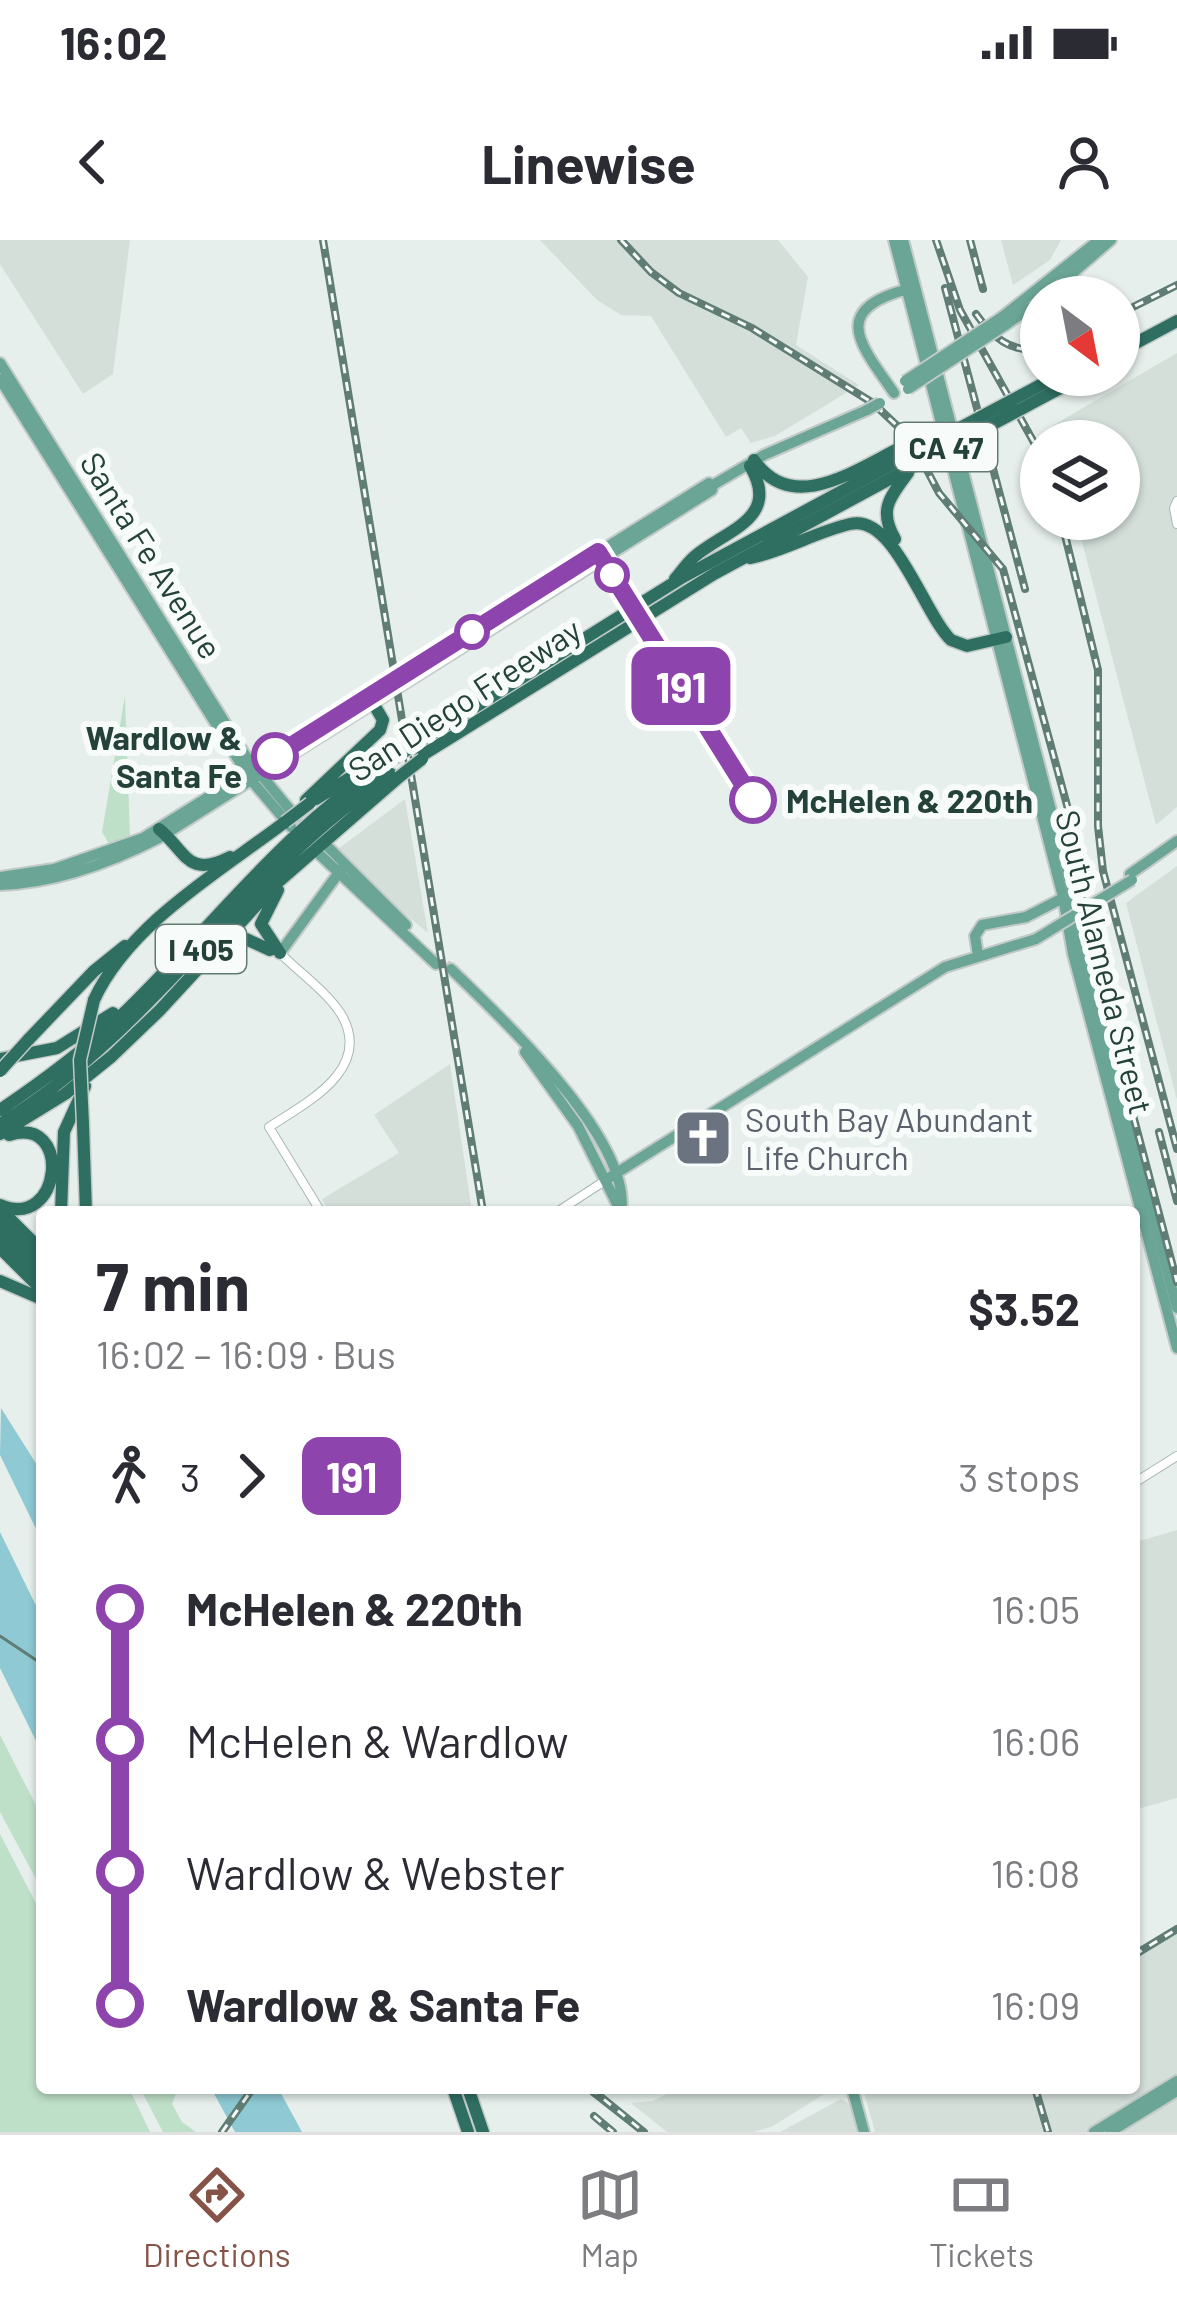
<!DOCTYPE html>
<meta charset="utf-8">
<style>
body{margin:0;font-family:Barlow,sans-serif;background:#f7f7f7;color:#2b2b33;height:100vh;display:flex;flex-direction:column;font-size:45px;white-space:nowrap}
*{box-sizing:border-box;margin:0}
p{font-size:39px;color:#7c7c81}
.icon{flex:none;width:66px;height:66px;fill:none;stroke:currentColor;stroke-width:2;stroke-linecap:round;stroke-linejoin:round}
.map{position:relative;flex:1;overflow:hidden}
.sheet{position:absolute;left:36px;top:966px;width:1104px;height:888px;display:flex;flex-direction:column;background:#fff;border-radius:12px;box-shadow:0 3px 9px #0004}
.sheet>*{flex:none}
.badge{padding:0 24px;border-radius:18px;font-size:42px;line-height:78px}
.needle{width:78px;rotate:148deg}
.tools{position:absolute;left:1020px;top:36px;display:grid;gap:24px}
.tools a{display:grid;place-items:center;width:120px;height:120px;border-radius:50%;background:#fff;box-shadow:0 3px 9px #0004;font-size:60px}
.map>.badge{position:absolute;translate:-50% -50%;box-shadow:0 0 0 6px #fff}
.legs{display:flex;align-items:center;gap:18px;height:132px;padding:0 60px;font-size:39px}
.legs p{margin-inline-start:auto}
.head{display:flex;align-items:center;justify-content:space-between;height:204px;padding:0 60px}
h1{font-size:66px;font-weight:700;line-height:90px}
ul{padding:0 60px;list-style:none}
li{display:flex;align-items:center;gap:42px;height:132px;font-size:45px}
li i{display:grid;place-items:center;width:18px;height:100%;margin:0 15px;background:currentColor}
li i::after{content:'';width:30px;height:30px;margin:-15px;border:9px solid;border-radius:50%;background:#fff}
li p{margin-inline-start:auto}
li:first-child i{background:linear-gradient(#0000 50%,currentColor 0)}
li:last-child i{background:linear-gradient(currentColor 50%,#0000 0)}
.status{display:flex;justify-content:space-between;align-items:center;height:84px;padding:0 60px;background:#fff;direction:ltr}
.status svg{height:33px;fill:currentColor}
header{display:flex;justify-content:space-between;align-items:center;height:156px;padding:0 60px;background:#fff;font-size:54px;font-weight:700}
.tabs{display:flex;justify-content:space-around;align-items:center;height:168px;border-top:3px solid #e1e1e2;background:#fff;font-size:33px;color:#7c7c81}
.tabs a{display:grid;justify-items:center;gap:6px}
.tabs .active{color:#855347}
.map>svg:first-child{display:block}
.built{fill:#d4dfda}
.green{fill:#bfe0c8}
.water{fill:#8ec9d4}
.lines{fill:none;stroke-linecap:round;stroke-linejoin:round}
.major-tunnel{stroke:#bfccc8;stroke-width:10;stroke-dasharray:10 5;stroke-linecap:butt}
.minor-casing{stroke:#a8b8b2;stroke-width:10}
.major-casing{stroke:#c2cac8;stroke-width:14}
.highway-casing{stroke:#c2cac8;stroke-width:15}
.minor{stroke:#fff;stroke-width:8}
.major{stroke:#6aa596;stroke-width:10}
.highway{stroke:#2f6f62;stroke-width:12}
.tram{stroke:#5f7d75;stroke-width:3}
.rail-casing{stroke:#5f7d75;stroke-width:8}
.rail{stroke:#f7fbf9;stroke-width:3;stroke-dasharray:9;stroke-linecap:butt}
.major-bridge-casing{stroke:#c2cac8;stroke-width:14;stroke-linecap:butt}
.highway-bridge-casing{stroke:#c2cac8;stroke-width:15;stroke-linecap:butt}
.major-bridge{stroke:#6aa596;stroke-width:10}
.highway-bridge{stroke:#2f6f62;stroke-width:12}
.line-1-casing{stroke:#fff;stroke-width:27}
.line-1{stroke:#8e44ad;stroke-width:18}
.stop-1-dot{fill:#fff;stroke:#8e44ad;stroke-width:6}
.labels{text-anchor:middle;dominant-baseline:central;stroke-width:12;stroke-linejoin:round;paint-order:stroke}
.shield{fill:#f7fbf9;stroke:#637a73;stroke-width:3}
.shield-label{font-size:30px;font-weight:bold;fill:#24423a}
.street-label{font-size:33px;fill:#24423a;stroke:#f7fbf9}
.stop-label{font-size:33px;font-weight:bold;fill:#24423a;stroke:#f7fbf9;text-anchor:end}
.worship-label{font-size:33px;fill:#5b616d;stroke:#f7fbf9;text-anchor:start}
</style>
<div class="status"><b>16:02</b><svg viewBox="0 0 49 12"><path d="M0 12V9h3v3zM5 12V6h3v6zM10 12V3h3v9zM15 12V0h3v12zM26 1h20v11H26zM47 4h2v5h-2z"/></svg></div>
<header><svg class="icon" aria-label="back" viewBox="0 0 24 24"><path d="M15 5l-7 7 7 7"/></svg>Linewise<svg class="icon" aria-label="person" viewBox="0 0 24 24"><circle cx="12" cy="8" r="4"/><path d="M4 21q1-7 8-7t8 7"/></svg></header>
<div class="map">
<svg width="1177" height="1892" viewBox="0 0 1177 1892">
<rect width="100%" height="100%" fill="#e6efeb"/>
<path class="built" d="M0 0H130L113 134 83 154 0 24Z
M540 0H778L808 37 796 105 859 145 775 196 751 203 741 188 726 197 651 76 621 75 597 60Z
M1001 0H1061L1050 20 1013 45Z
M1177 113V567L1156 585 1076 279H1119V201H1056L1052 186Z
M405 559 428 693 387 659 338 609Z
M1177 626V860L1126 663Z
M450 824 472 972H329L322 959 399 913 374 875Z
M1177 1290V1558L1134 1570V1297L1136 1302Z
M1177 1686V1836L1086 1892H875L863 1848H1134V1713Z
M680 1848H834L773 1886 754 1892H667L631 1863 652 1861Z
M1177 1858V1892H1122Z
M841 1859 851 1865 858 1892H780Z"/>
<path class="green" d="M125 456 130 597 111 607 102 592Z
M0 1495 42 1577V1650L0 1572Z
M0 1594 42 1675V1848H129L150 1892H0Z
M140 1848H178L172 1864 182 1882 196 1892H163Z"/>
<path class="water" d="M1 1168 42 1233V1301L0 1215Z
M0 1292 42 1378V1513L0 1428Z
M211 1848H278L302 1892H235Z"/>
<g class="lines">
<path class="major-tunnel" d="M435 714 451 729"/>
<defs>
<path id="minor" d="M1177 261 1174 268 1177 284
M281 714C300 733 327 752 341 774 374 829 306 863 269 887L321 972
M557 972 606 940
M1134 1243 1177 1216"/>
<path id="major" d="M894 0 1063 657 1073 714 1177 1108
M903 0 1073 655 1079 700 1177 1068
M1045 57 1111 0
M1002 77 1099 0
M1007 84 1041 60
M0 123 247 518 296 577
M0 139 251 540 291 587
M894 153C860 104 829 70 908 49
M328 607 406 685
M319 614 436 724
M1130 634 1177 601
M0 637 54 629 143 598 709 243 713 245 764 215 867 170
M0 645C56 643 110 623 159 598L712 250 713 245
M280 713 343 627
M978 715 975 696 982 685 1026 677 1065 657
M451 729C499 776 633 900 621 972
M525 812 578 886 621 972
M607 939 945 727 1036 699
M852 1848 864 1892
M1094 1892 1177 1841
M1110 1892 1177 1851"/>
<path id="highway" d="M1119 112 1177 81
M1053 152 1086 135
M754 220C792 276 855 230 902 207
M895 299C878 270 890 257 908 233
M750 318C785 311 815 292 850 284 894 273 923 373 951 400L967 406 1006 397
M675 339C681 332 687 323 694 317 725 290 782 279 750 226
M419 502 683 337 907 216
M421 516 714 334 912 227
M316 559 380 519
M306 560 380 490 383 480 373 463
M159 589C186 611 187 639 230 617
M278 650 261 684 280 713
M220 713 246 699 270 710
M94 760C129 684 219 632 285 582
M28 800 94 731 125 706
M0 819 57 808 113 773
M0 870C46 839 90 806 129 768 222 677 283 589 396 517
M0 884C157 788 241 634 391 534
M83 884 86 972
M0 894 65 854 111 817 160 770 277 643 399 537
M0 965C62 992 73 874 9 895
M0 969 42 1011
M61 972 64 892 85 846
M0 982 42 1023
M0 996 42 1038
M0 1008 42 1050
M0 1041 42 1059
M453 1848 468 1892
M468 1848 483 1892"/>
</defs>
<use href="#minor" class="minor-casing"/>
<use href="#major" class="major-casing"/>
<use href="#highway" class="highway-casing"/>
<use href="#minor" class="minor"/>
<use href="#major" class="major"/>
<use href="#highway" class="highway"/>
<path class="tram" d="M0 1396 42 1424
M584 1848 640 1892"/>
<defs>
<path id="rail" d="M323 0 483 972
M621 0 651 32 679 53 752 88 873 163 910 198 939 253 1003 329 1068 569 1089 708 1177 1042
M936 0 960 70 1041 215
M970 0 983 49
M945 48 1025 349
M976 74C993 98 1010 112 1041 110
M1119 74 1177 45
M1061 279 1098 430V586L1103 631 1177 909
M1159 892 1177 961
M1134 1715 1177 1689
M590 1848 644 1892
M1035 1848 1048 1892
M594 1876 613 1892
M222 1892 253 1848"/>
</defs>
<use href="#rail" class="rail-casing"/>
<use href="#rail" class="rail"/>
<defs>
<path id="major-bridge" d="M905 141 1002 77
M908 149 1007 84
M867 170 880 163
M1036 699 1132 640"/>
<path id="highway-bridge" d="M902 207 933 191 948 189
M946 209 1053 152
M907 216 1050 140
M912 227 951 202
M396 517 419 502
M399 537 422 519
M285 582 310 563
M0 831 28 800
M83 884 80 820 94 760"/>
</defs>
<use href="#major-bridge" class="major-bridge-casing"/>
<use href="#highway-bridge" class="highway-bridge-casing"/>
<use href="#major-bridge" class="major-bridge"/>
<use href="#highway-bridge" class="highway-bridge"/>
</g>
<g class="lines">
<defs>
<path id="line-1" d="M275 516 598 312 753 560"/>
</defs>
<use href="#line-1" class="line-1-casing"/>
<use href="#line-1" class="line-1"/>
</g>
<defs>
<symbol id="church-square" viewBox="-11 -11 22 22"><rect x="-9" y="-9" width="18" height="18" rx="4" fill="#6b7280" stroke="#f7fbf9"/><path d="M-1.2-6h2.4v3.5h3.3v2.4h-3.3V6h-2.4V-.1h-3.3v-2.4h3.3Z" fill="#fff"/></symbol>
</defs>
<g fill-rule="evenodd">
<use href="#church-square" x="670" y="865" width="66" height="66"/>
</g>
<g class="stop-1-dot">
<circle cx="612" cy="335" r="15"/>
<circle cx="472" cy="392" r="15"/>
<circle cx="275" cy="516" r="21"/>
<circle cx="753" cy="560" r="21"/>
</g>
<g class="labels">
<g class="shield">
<rect x="895" y="183" width="102" height="48" rx="9"/>
<rect x="156" y="685" width="90" height="48" rx="9"/>
</g>
<g class="shield-label">
<text x="946" y="207">CA 47</text>
<text x="201" y="709">I 405</text>
</g>
<g class="street-label">
<text transform="translate(152 315) rotate(58)">Santa Fe Avenue</text>
<text transform="translate(464 459) rotate(-33)">San Diego Freeway</text>
<text transform="translate(1105 722) rotate(76)">South Alameda Street</text>
</g>
<g class="stop-label">
<text x="242" y="497">Wardlow &amp;<tspan x="242" dy="38">Santa Fe</tspan></text>
<text x="786" y="560" text-anchor="start">McHelen &amp; 220th</text>
</g>
<g class="worship-label">
<text x="745" y="879">South Bay Abundant<tspan x="745" dy="38">Life Church</tspan></text>
</g>
</g>
</svg>
<div class="tools">
<a><svg class="needle" viewBox="-14 -14 28 28"><path d="M0-13l5 13h-10z" fill="#e53935"/><path d="M0 13l5-13h-10z" fill="#7c7c81"/></svg></a>
<a><svg class="icon" aria-label="layers" viewBox="0 0 24 24"><path d="M12 4l9 5-9 5-9-5zM3 14l9 5 9-5"/></svg></a>
</div>
<b class="badge" style="left:681px;top:446px;background:#8e44ad;color:#fff">191</b>
<section class="sheet">
<div class="head"><div><h1>7 min</h1><p>16:02 – 16:09 · Bus</p></div><b>$3.52</b></div>
<div class="legs"><svg class="icon" aria-label="walk" viewBox="0 0 24 24"><circle cx="13" cy="4" r="2"/><path d="M13 8l-2 6 4 7M11 14l-3 7M7 12l3-4h3l4 4"/></svg>3<svg class="icon" aria-label="forward" viewBox="0 0 24 24"><path d="M9 5l7 7-7 7"/></svg><b class="badge" style="background:#8e44ad;color:#fff">191</b><p>3 stops</p></div>
<ul>
<li><i style="color:#8e44ad"></i><b>McHelen &amp; 220th</b><p>16:05</p></li>
<li><i style="color:#8e44ad"></i><span>McHelen &amp; Wardlow</span><p>16:06</p></li>
<li><i style="color:#8e44ad"></i><span>Wardlow &amp; Webster</span><p>16:08</p></li>
<li><i style="color:#8e44ad"></i><b>Wardlow &amp; Santa Fe</b><p>16:09</p></li>
</ul>
</section>
</div>
<nav class="tabs">
<a class="active"><svg class="icon" aria-label="directions" viewBox="0 0 24 24"><path d="M12 3l9 9-9 9-9-9zM9 14v-3h6M13 9l2 2-2 2"/></svg>Directions</a>
<a><svg class="icon" aria-label="map" viewBox="0 0 24 24"><path d="M3 6l6-2 6 2 6-2v14l-6 2-6-2-6 2zM9 4v14M15 6v14"/></svg>Map</a>
<a><svg class="icon" aria-label="tickets" viewBox="0 0 24 24"><path d="M3 7h18v10H3zM15 7v10"/></svg>Tickets</a>
</nav>
